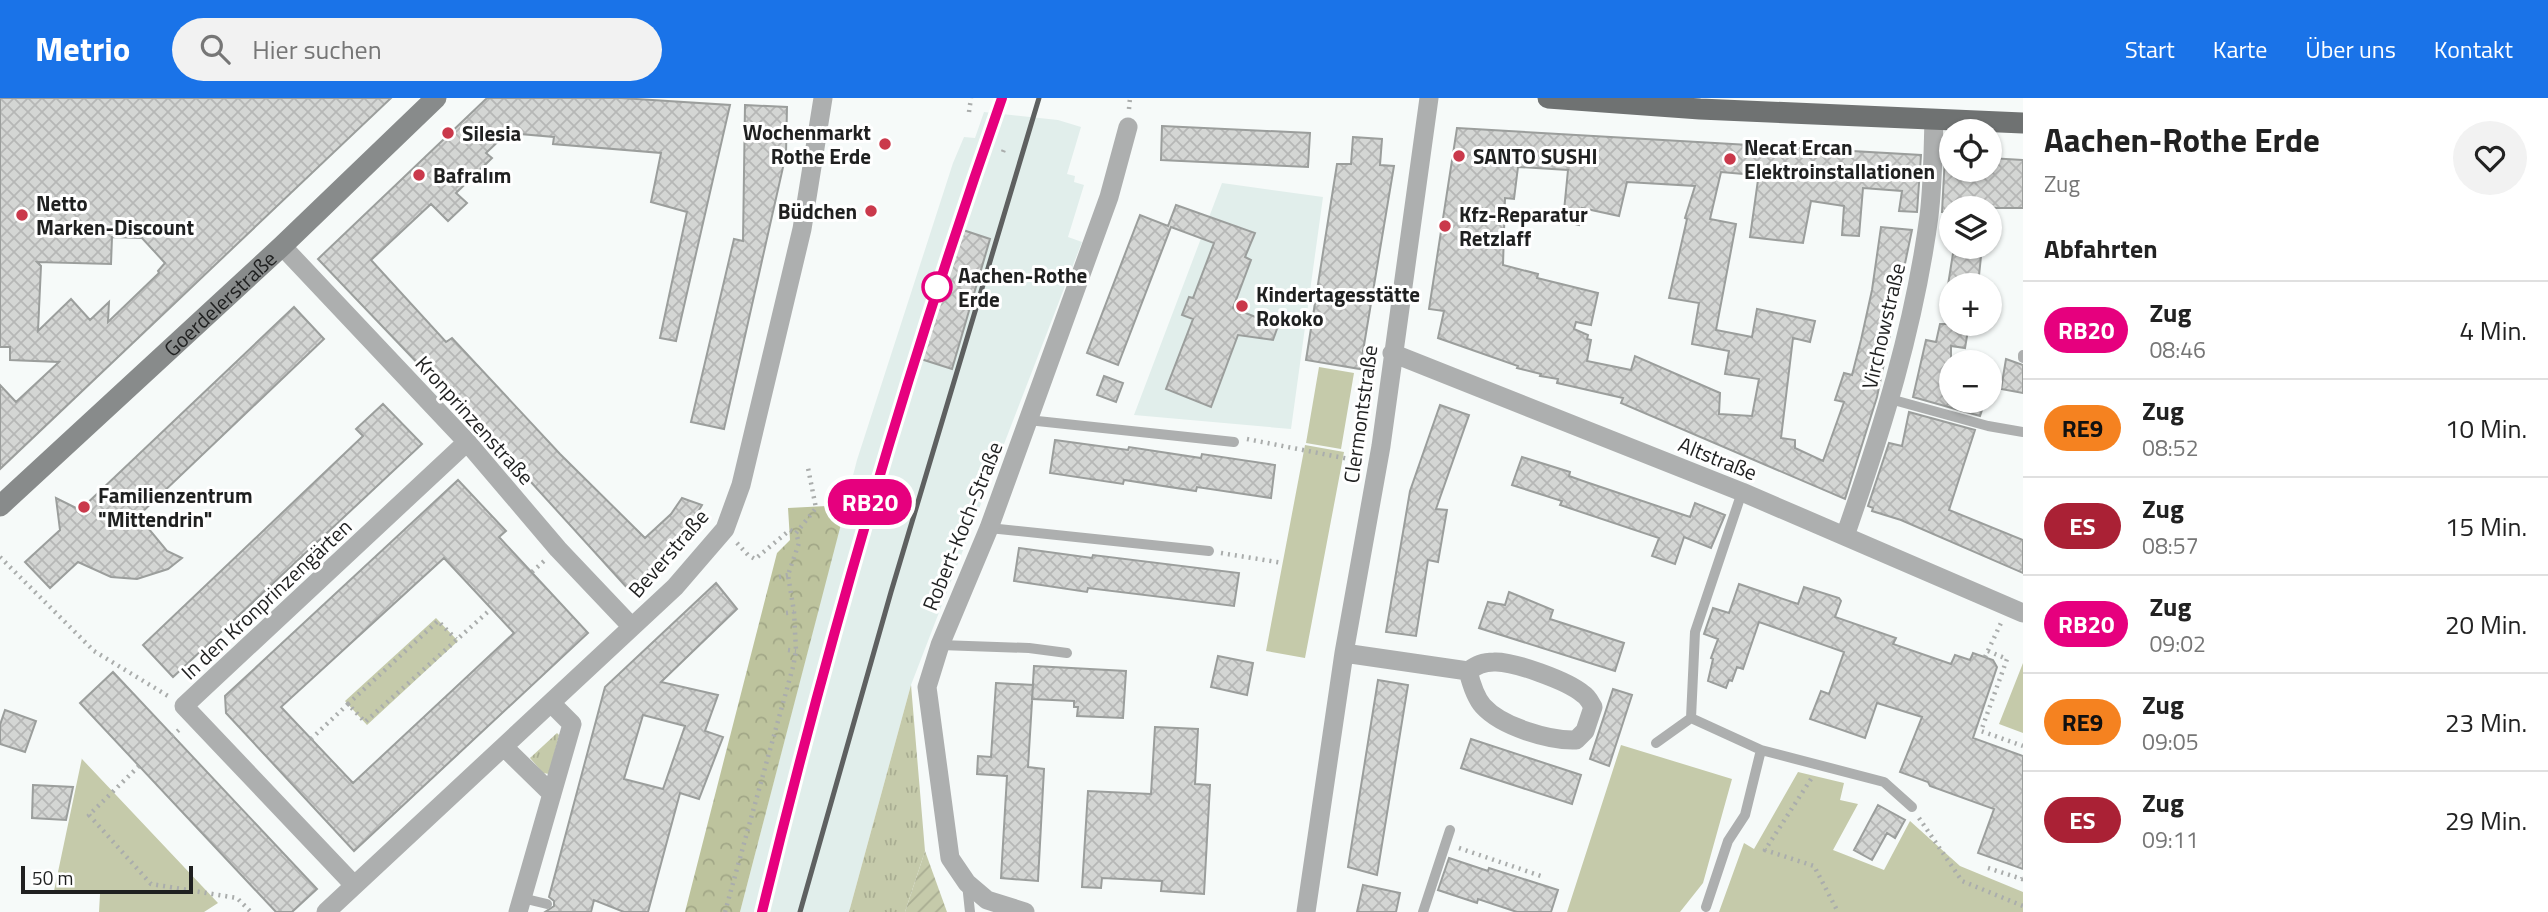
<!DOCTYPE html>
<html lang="de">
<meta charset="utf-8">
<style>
body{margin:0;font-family:"Titillium Web",sans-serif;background:#f2f2f2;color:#222;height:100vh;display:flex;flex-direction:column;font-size:26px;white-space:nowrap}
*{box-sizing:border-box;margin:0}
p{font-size:23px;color:#767676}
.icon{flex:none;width:38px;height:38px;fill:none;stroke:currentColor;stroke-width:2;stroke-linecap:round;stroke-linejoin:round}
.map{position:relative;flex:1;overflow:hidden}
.details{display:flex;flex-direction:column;background:#fff;width:525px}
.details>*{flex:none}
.badge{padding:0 14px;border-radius:23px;font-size:24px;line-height:46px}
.fabs{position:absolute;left:1939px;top:21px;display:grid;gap:14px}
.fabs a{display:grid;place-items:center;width:63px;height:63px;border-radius:50%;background:#fff;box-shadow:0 2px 5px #0004;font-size:35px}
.scale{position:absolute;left:21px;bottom:18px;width:172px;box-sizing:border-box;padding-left:7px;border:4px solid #1f2020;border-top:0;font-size:19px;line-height:24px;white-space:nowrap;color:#1f2020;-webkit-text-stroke:5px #fff;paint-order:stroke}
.map>.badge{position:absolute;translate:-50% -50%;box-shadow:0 0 0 4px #fff}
h2{padding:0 21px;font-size:26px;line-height:63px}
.round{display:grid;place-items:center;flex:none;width:74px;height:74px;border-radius:37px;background:#f2f2f2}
.head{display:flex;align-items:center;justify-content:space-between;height:119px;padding:0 21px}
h1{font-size:33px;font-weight:700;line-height:52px}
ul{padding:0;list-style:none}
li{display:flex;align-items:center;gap:21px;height:98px;padding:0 21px;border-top:2px solid #e0e0e0}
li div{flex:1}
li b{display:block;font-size:26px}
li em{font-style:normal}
li .badge{min-width:77px;font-weight:700;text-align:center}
header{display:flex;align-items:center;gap:42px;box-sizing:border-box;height:98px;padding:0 35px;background:#1a73e8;color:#fff}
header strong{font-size:33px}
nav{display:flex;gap:38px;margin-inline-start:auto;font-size:24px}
.search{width:490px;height:63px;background:#f2f2f2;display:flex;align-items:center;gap:18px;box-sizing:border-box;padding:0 24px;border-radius:38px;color:#767676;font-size:26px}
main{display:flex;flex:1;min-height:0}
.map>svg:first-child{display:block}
.built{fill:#e1eeeb}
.grass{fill:url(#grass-tufts)}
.forest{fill:url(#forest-crowns)}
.park{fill:#c5caaa}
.garden{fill:url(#garden-furrows)}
.building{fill:url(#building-cross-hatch);stroke:#9b9e9c;stroke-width:2;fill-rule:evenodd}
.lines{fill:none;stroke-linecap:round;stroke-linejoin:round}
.path{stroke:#aaadac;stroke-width:4.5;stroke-dasharray:2 5;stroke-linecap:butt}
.lane{stroke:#adafaf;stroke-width:10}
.street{stroke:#adafaf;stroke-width:19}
.secondary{stroke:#888b8b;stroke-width:21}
.primary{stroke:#6f7272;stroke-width:21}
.rail{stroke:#5e6060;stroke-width:5}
.line-casing{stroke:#fff;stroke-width:16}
.line{stroke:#e6007e;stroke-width:10}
.poi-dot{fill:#ca394b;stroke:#fff;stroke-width:2.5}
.stop-dot{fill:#fff;stroke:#e6007e;stroke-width:3.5}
.labels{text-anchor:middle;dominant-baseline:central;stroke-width:6;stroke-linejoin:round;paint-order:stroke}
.poi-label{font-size:21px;font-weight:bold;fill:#1f2020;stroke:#fff;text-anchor:start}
.stop-label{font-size:21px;font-weight:bold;fill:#1f2020;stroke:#fff;text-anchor:start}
.street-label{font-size:21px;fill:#1f2020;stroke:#fff}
</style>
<header>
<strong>Metrio</strong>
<div class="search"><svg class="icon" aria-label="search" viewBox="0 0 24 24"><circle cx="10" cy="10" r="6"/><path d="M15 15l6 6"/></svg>Hier suchen</div>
<nav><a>Start</a><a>Karte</a><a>Über uns</a><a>Kontakt</a></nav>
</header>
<main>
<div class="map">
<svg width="2023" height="814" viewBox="0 0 2023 814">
<defs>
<pattern id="grass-tufts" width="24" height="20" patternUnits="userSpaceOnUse" patternTransform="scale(1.75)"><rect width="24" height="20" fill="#c5caaa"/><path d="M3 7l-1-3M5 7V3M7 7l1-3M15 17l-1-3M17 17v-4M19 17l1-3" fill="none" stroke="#a9ad92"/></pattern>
<pattern id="forest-crowns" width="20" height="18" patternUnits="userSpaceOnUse" patternTransform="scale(1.75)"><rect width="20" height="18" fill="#bdc39d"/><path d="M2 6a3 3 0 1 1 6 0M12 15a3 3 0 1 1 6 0" fill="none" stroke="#a2a787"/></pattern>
<pattern id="garden-furrows" width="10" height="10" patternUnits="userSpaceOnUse" patternTransform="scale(1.75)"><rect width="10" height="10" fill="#c5caaa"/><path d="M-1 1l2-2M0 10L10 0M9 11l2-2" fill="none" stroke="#a9ad92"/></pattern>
<pattern id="building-cross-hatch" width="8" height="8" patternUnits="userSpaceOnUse" patternTransform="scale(1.75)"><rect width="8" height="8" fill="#d4d6d4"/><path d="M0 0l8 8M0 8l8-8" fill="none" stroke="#b6b7b6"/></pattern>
</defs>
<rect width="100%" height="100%" fill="#f6faf9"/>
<path class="built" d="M984 14 1058 22 1081 29 1067 76 1075 78 1074 84 1084 87 1068 139 1082 144 911 587 849 814H740L857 362 953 65 964 39 975 40Z
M1222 85 1323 99 1291 331 1134 317Z"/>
<path class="grass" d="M911 587 925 753 905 814H849Z
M557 635 559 637 549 676 543 675 530 660Z"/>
<path class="forest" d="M846 407 740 814H685L777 455 790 442 788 410Z"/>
<path class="park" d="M1319 269 1354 275 1341 351 1306 345Z
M1305 347 1344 354 1305 560 1266 553Z
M436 520 458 543 367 627 345 603Z
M2023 565V635L1999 626Z
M1621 647 1732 681 1703 785 1680 814H1567Z
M82 660V661L218 805 204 814H99L100 796 54 793Z
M1798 674 1844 685 1840 702 1858 706 1833 752 1884 772 1910 723 1960 768 2023 794V814H1719L1744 745 1754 751Z"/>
<path class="garden" d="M925 753 947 814H905Z"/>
<path class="building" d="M0 0H391L0 371V287L16 304 59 264 10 262V249H0ZM112 139 142 140 165 165 158 173 159 175 108 224 109 204 90 222 71 201 38 233 41 168 37 164 111 166Z
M487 0H621L730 7 676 243 660 240 687 114 651 104 661 55 553 46 554 39 507 35 486 55 492 60 456 95 467 105 448 123 431 106 371 162 446 244 452 240 560 356 645 440 671 416 682 400 702 407 677 450 630 493 530 383 318 161Z
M745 7 787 9 786 56 724 331 691 324 734 141 743 143Z
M1162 28 1310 35 1308 69 1161 62Z
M1457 30 1921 57 1917 114 1899 113 1902 93 1863 90 1859 138 1842 137 1844 108 1811 103 1803 145 1750 139 1758 82 1755 81V77L1721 74 1710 121 1736 126 1716 232 1752 239 1757 211 1815 223 1810 244 1793 240 1781 340 1795 342V350L1823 363 1844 304 1835 302 1844 275 1852 277 1861 242 1872 192 1881 129 1912 132 1877 299 1845 401 1621 305 1623 300 1557 285 1558 281 1540 278 1541 276 1517 270 1518 268 1438 240 1444 213 1429 211ZM1518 69 1568 72 1563 123 1579 127 1582 110 1619 118 1627 84 1695 88 1685 120 1687 121 1669 200 1699 205 1692 246 1729 253 1725 276 1759 281 1752 318 1719 316 1720 295 1635 258 1631 272 1587 263 1591 242 1587 241 1588 237 1574 231 1576 224 1591 227 1598 195 1537 180 1538 176 1503 167 1505 100 1514 101Z
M1353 39 1382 41 1380 67 1394 68 1360 271 1306 262 1337 66H1351Z
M1945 58H1951V72H1990V60L2023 62V110H1951V114H1942Z
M1176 107 1255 135 1245 159 1251 162 1233 210 1278 228 1273 242 1238 237 1211 309 1166 291 1193 221 1182 217 1189 199 1193 200 1214 145 1171 129 1118 267 1087 255 1140 117 1168 128Z
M963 132 990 141 952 271 921 261Z
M1954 149H1982L1978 187H1948Z
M294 209 324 241 138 418 167 453 182 460 168 471 137 481 111 479 78 464 50 490 25 464 60 432 56 400 80 412Z
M1940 226H1969L1965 250 1951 248V303H1985L1980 318 1913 299 1926 242 1936 244Z
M2006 261 2023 267V295L2001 291Z
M1104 278 1123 285 1116 304 1097 297Z
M383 306 422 346 173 579 143 547 363 338 356 331Z
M1440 307 1469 317 1436 411 1447 412 1438 464 1428 462 1416 538 1386 534 1410 393Z
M1909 314 1975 332 1949 412 2023 442V475L1901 422 1872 413 1873 410 1868 408 1889 345 1902 348Z
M1055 342 1128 352 1129 349 1201 360 1202 356 1275 367 1271 400 1197 389 1196 393 1124 382 1123 386 1050 375Z
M1522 359 1570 374 1569 378 1586 384 1690 419 1695 405 1725 417 1711 450 1684 439 1675 466 1652 458 1659 440 1560 407 1562 403 1512 387Z
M458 382 506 433 499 439 588 535 354 753 226 615 225 598ZM444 460 514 535 353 685 281 609Z
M1019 450 1092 460 1093 457 1239 475 1234 508 1088 490 1087 494 1014 483Z
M716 485 737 511 661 584 718 597 705 633 723 639 699 701 680 695 648 814H624L594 802 591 814H545L554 808V803L549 799 605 589ZM643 617 685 628 663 691 624 681Z
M1739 486 1798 506 1804 489 1839 500 1841 503 1835 519 1896 540 1893 546 1951 566 1955 557 1970 562 1973 555 1993 562 1997 569 1973 640 2023 658V771L1978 755 1994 711 1930 688 1928 684 1900 674 1922 619 1877 605 1865 640 1810 621 1821 593 1829 596 1844 554 1759 524 1743 571 1737 569 1732 583 1729 582 1726 590 1708 583 1713 561 1711 560 1718 541 1704 536 1713 510 1729 515Z
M1509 494 1553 512 1550 521 1624 545 1615 573 1479 530 1488 504 1505 507Z
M1218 558 1253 565 1247 597 1211 589Z
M1034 568 1126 573 1123 620 1077 618 1078 609H1074V603L1032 601Z
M113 574 317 791 292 814H276L80 605Z
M1378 582 1408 587 1377 777 1348 769Z
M996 585 1033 587 1028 669 1044 671 1038 783 1001 780 1007 678 977 676 978 658 991 659Z
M1613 591 1632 597 1609 668 1590 661Z
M5 612 36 623 25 654 0 646V627Z
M1155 629 1198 631 1195 686 1210 687 1204 796 1161 793 1162 783 1102 780 1101 790 1082 789 1088 693 1151 696Z
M1471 641 1581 677 1572 706 1461 670Z
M33 687 73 689 66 722 32 720Z
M1878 707 1905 722 1895 740 1887 735 1872 762 1854 752Z
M1449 760 1488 773 1489 770 1558 792 1551 814H1517L1478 801 1477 805 1438 792Z
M1363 787 1400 795 1396 814H1357Z"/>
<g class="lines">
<path class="path" d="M1129 11 1130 0
M969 14 971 0
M1003 54 1005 49
M1247 341 1359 363
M796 435 816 410 808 370
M737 445 748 457 755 461 790 432 796 435
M1221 455 1283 465
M0 459 94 553 168 598
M532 474 544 463
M779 479 788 477
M786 515 794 514
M788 552 796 553
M1988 553 2007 561 1981 633 2023 648
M1985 559 2001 525
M348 606 438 523 456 541
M172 638 180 631
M311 641 348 606 365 624 491 511
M139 668 89 717 151 786 237 800 251 814
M1811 681 1765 752 1814 768 1838 814
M1919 720 1962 783 2023 808
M1459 750 1544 779
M1988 770 2022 781 2023 778
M725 814 793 569 796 553 794 514 788 477 799 445 796 435"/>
<path class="lane" d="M2023 260V257
M1890 301 1988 328 2023 334
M1028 322 1234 344
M1742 394 1695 534 1691 620 1761 652 1884 684 1912 709
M989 430 1209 453
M940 547 1029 550 1067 555
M1656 645 1691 620
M967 786 970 814
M522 800 547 806
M1706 809 1728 743 1745 717 1761 652
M1423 814 1450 732"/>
<path class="street" d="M282 148 467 344 558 451 632 529
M1392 255 1742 394 2023 515
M1845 438C1882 332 1914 230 1929 118 1933 86 1933 53 1934 21
M1344 555 1468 573C1477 567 1483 564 1494 564 1513 563 1568 583 1583 596 1588 599 1590 604 1593 609L1585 633 1576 642C1550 643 1502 629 1483 608 1475 599 1471 585 1468 573
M504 649 552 696
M354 787 184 608 467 344
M326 814 675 489 725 431 741 387 802 131 823 0
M518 814 572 626 551 605
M1025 814 987 802 967 785 950 760 927 589 940 547 989 430 1109 99 1128 29
M1306 814 1344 555 1381 348 1429 0"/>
<path class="secondary" id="s1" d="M0 408 282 148 436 0"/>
<path class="primary" d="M1548 0 1700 11 2023 25"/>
<path class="rail" d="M762 814C829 538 908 267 1002 0
M800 814 891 494 1039 0"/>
</g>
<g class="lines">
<defs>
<path id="line" d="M762 814C829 539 908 267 1002 0"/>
</defs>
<use href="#line" class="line-casing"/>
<use href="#line" class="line"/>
</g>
<g class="poi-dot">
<circle cx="448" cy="35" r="7"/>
<circle cx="885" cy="46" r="7"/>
<circle cx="1459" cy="58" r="7"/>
<circle cx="1730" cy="61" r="7"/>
<circle cx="419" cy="77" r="7"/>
<circle cx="871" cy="113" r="7"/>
<circle cx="22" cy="117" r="7"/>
<circle cx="1445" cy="128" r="7"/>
<circle cx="1242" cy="208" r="7"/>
<circle cx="84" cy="409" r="7"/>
</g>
<circle class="stop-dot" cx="937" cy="189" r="14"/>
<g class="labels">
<g class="poi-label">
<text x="871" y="34" text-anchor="end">Wochenmarkt<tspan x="871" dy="24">Rothe Erde</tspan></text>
<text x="462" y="35">Silesia</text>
<text x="1744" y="49">Necat Ercan<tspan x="1744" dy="24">Elektroinstallationen</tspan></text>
<text x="1473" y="58">SANTO SUSHI</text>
<text x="433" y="77">Bafralım</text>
<text x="36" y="105">Netto<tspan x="36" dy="24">Marken-Discount</tspan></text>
<text x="857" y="113" text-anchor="end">Büdchen</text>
<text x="1459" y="116">Kfz-Reparatur<tspan x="1459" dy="24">Retzlaff</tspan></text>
<text x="1256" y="196">Kindertagesstätte<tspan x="1256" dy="24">Rokoko</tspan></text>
<text x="98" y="397">Familienzentrum<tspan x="98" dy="24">"Mittendrin"</tspan></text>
</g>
<g class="stop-label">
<text x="958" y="177">Aachen-Rothe<tspan x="958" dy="24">Erde</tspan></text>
</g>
<g class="street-label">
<text stroke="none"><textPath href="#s1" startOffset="299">Goerdelerstraße</textPath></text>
<text transform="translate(1883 228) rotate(-77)">Virchowstraße</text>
<text transform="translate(1360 316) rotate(-82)">Clermontstraße</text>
<text transform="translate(475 322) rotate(48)">Kronprinzenstraße</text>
<text transform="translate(1718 360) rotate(22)">Altstraße</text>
<text transform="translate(962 428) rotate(-68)">Robert-Koch-Straße</text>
<text transform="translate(668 455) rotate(-49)">Beverstraße</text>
<text transform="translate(266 501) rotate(-43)">In den Kronprinzengärten</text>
</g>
</g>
</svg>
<div class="fabs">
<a><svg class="icon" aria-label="locate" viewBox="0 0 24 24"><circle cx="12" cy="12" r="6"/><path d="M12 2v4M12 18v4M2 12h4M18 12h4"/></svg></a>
<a><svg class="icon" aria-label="layers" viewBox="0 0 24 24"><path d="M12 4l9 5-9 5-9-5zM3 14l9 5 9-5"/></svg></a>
<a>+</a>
<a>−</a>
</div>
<div class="scale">50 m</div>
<b class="badge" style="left:870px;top:404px;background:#e6007e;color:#fff">RB20</b>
</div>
<section class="details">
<div class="head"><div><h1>Aachen-Rothe Erde</h1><p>Zug</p></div><a class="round"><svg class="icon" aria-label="heart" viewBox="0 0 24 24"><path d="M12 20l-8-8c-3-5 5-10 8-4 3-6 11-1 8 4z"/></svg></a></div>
<h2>Abfahrten</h2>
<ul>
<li><span class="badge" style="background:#e6007e;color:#fff">RB20</span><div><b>Zug</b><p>08:46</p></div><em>4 Min.</em></li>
<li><span class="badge" style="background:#f58220;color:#111">RE9</span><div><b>Zug</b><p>08:52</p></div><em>10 Min.</em></li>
<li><span class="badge" style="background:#aa2135;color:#fff">ES</span><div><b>Zug</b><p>08:57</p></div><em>15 Min.</em></li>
<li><span class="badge" style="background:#e6007e;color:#fff">RB20</span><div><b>Zug</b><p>09:02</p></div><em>20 Min.</em></li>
<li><span class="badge" style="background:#f58220;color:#111">RE9</span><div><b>Zug</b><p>09:05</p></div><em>23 Min.</em></li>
<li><span class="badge" style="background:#aa2135;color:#fff">ES</span><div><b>Zug</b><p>09:11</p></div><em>29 Min.</em></li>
</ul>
</section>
</main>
